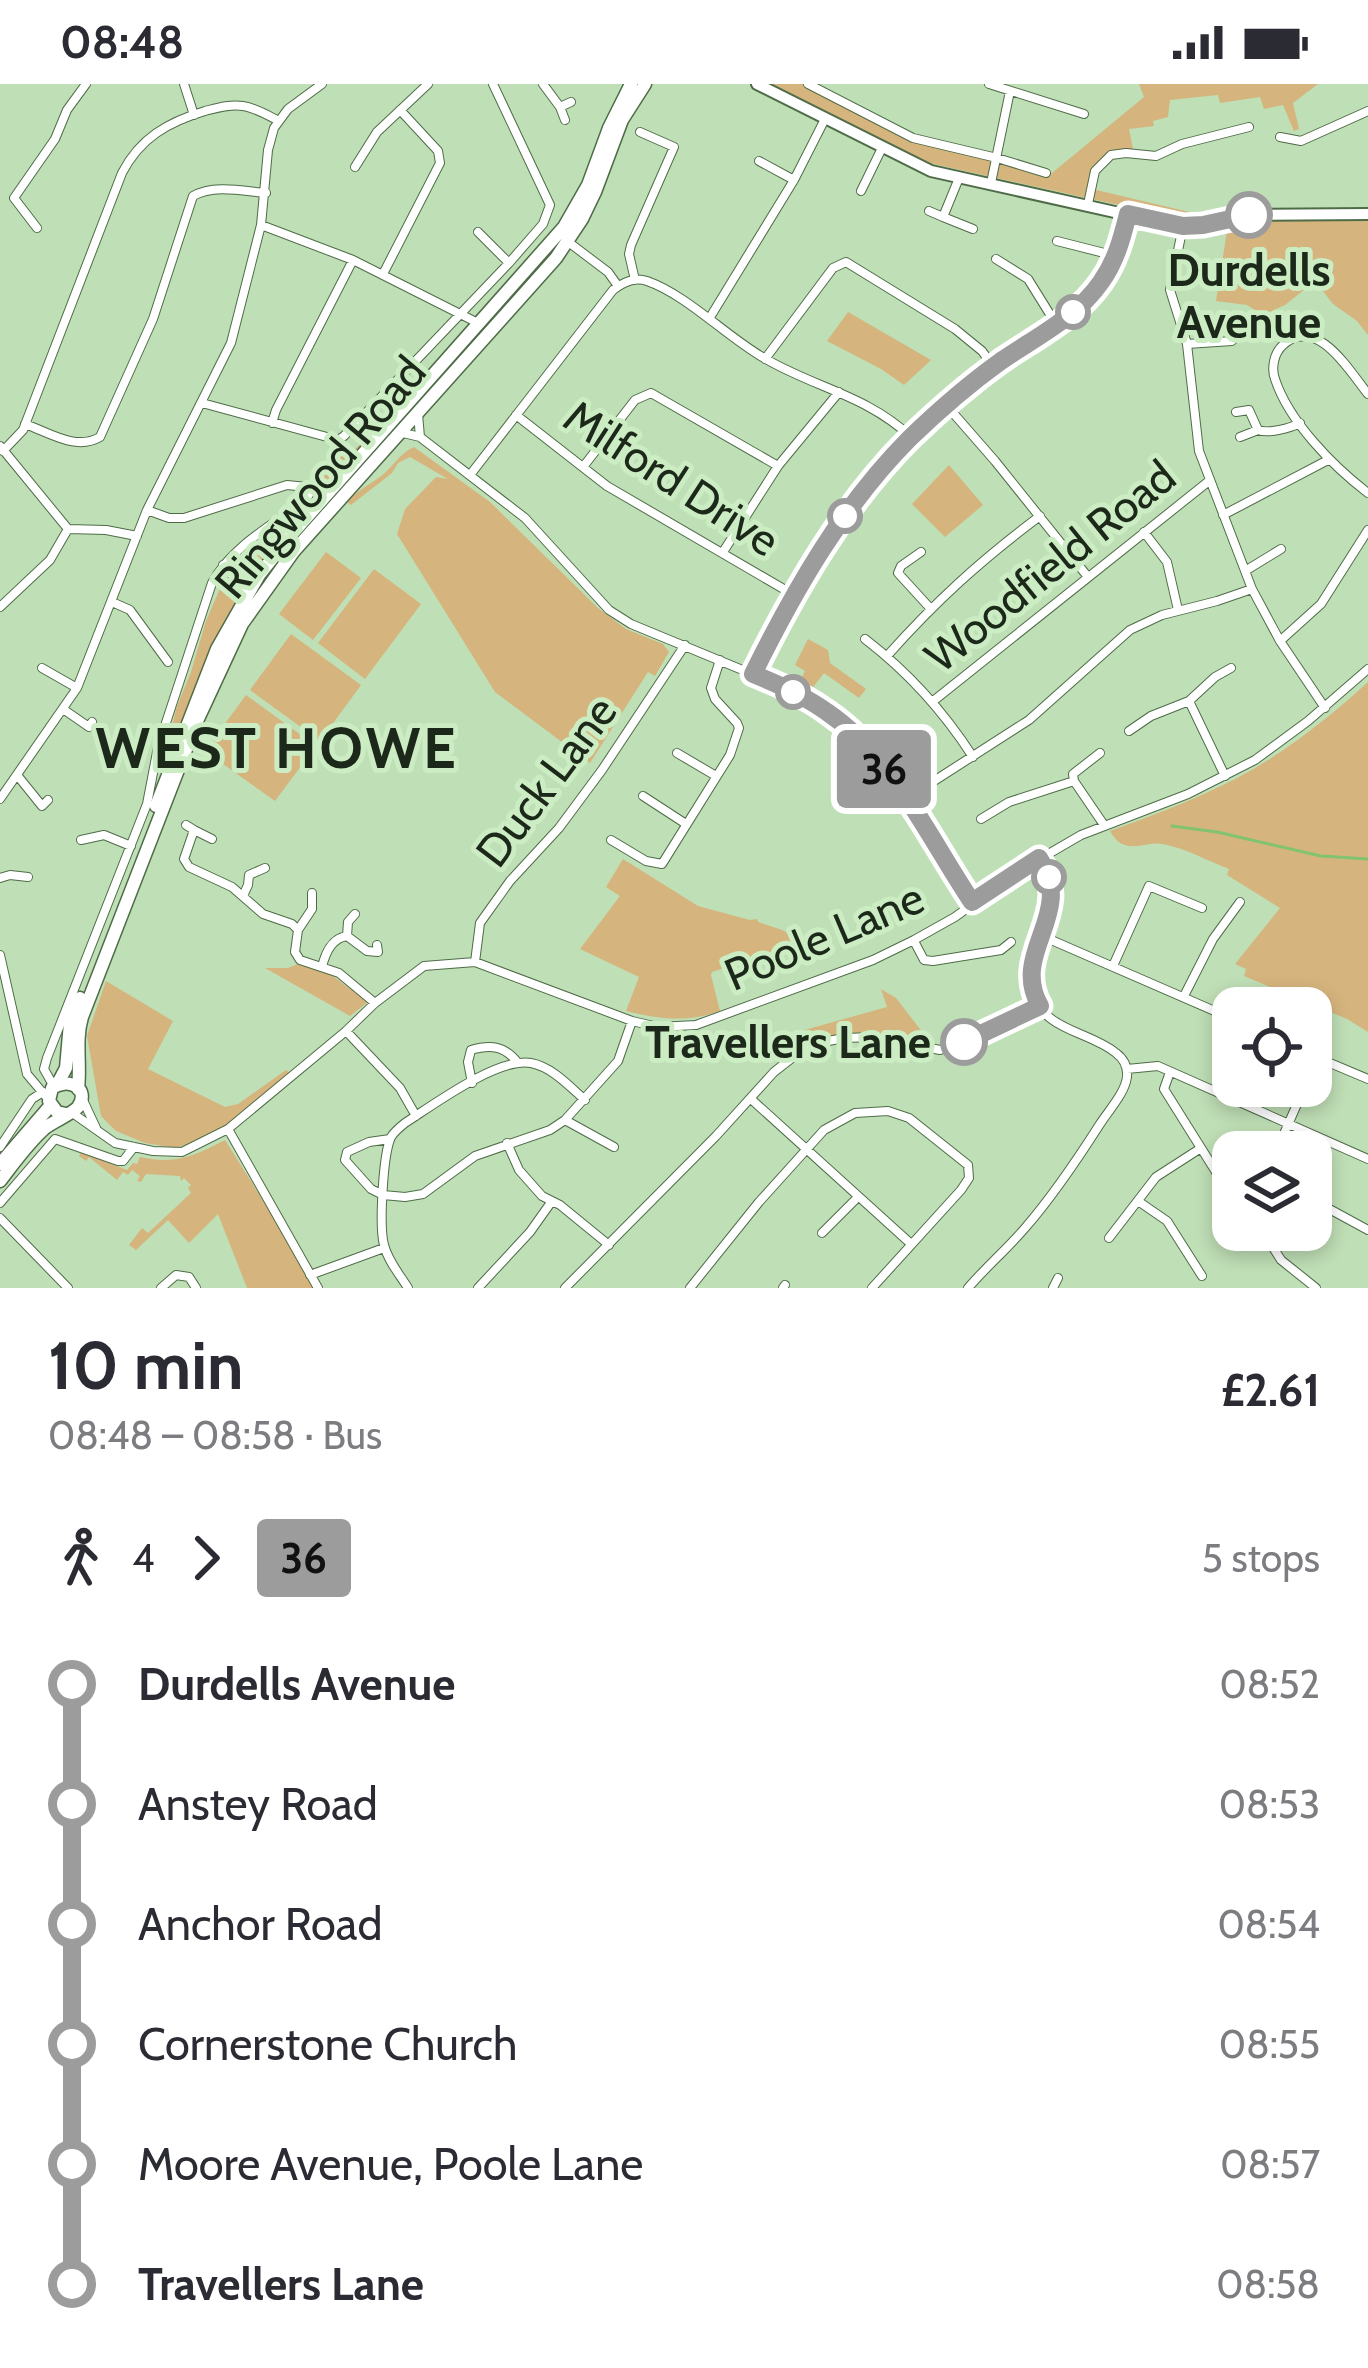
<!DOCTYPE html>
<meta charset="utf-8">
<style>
body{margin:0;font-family:Cabin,sans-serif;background:#f7f7f7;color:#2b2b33;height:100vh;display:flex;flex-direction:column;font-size:45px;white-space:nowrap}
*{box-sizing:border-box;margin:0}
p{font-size:39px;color:#7c7c81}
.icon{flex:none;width:66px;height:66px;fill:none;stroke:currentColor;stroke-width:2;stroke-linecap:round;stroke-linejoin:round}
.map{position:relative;height:1204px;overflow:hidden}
.panel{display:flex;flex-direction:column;background:#fff;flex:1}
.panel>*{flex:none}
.badge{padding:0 24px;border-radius:9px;font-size:42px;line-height:78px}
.controls{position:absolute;left:1212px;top:903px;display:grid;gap:24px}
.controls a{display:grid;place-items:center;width:120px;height:120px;border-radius:24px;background:#fff;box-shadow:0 6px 18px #0003;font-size:60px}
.map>.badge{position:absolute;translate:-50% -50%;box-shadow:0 0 0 6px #fff}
.legs{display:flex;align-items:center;gap:18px;height:132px;padding:0 48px;font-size:39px}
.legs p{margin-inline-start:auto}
.overview{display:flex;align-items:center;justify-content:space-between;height:204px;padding:0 48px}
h1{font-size:66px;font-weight:700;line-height:90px}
ul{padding:0 48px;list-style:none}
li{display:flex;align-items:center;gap:42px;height:120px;font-size:45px}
li i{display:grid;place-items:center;width:18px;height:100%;margin:0 15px;background:currentColor}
li i::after{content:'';width:30px;height:30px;margin:-15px;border:9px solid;border-radius:50%;background:#fff}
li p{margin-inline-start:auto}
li:first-child i{background:linear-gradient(#0000 50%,currentColor 0)}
li:last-child i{background:linear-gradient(currentColor 50%,#0000 0)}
.status{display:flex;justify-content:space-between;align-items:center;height:84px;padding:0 60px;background:#fff;direction:ltr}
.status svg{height:33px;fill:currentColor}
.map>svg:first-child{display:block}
.green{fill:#d6b47d}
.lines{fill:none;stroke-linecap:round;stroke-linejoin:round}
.stream{stroke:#81c36f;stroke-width:3}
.minor-casing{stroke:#4f6c48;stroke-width:10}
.major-casing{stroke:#4f6c48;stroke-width:14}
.highway-casing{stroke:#4f6c48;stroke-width:15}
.minor{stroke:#fff;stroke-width:8}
.major{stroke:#fff;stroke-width:10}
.highway{stroke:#fff;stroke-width:12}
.line-1-casing{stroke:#fff;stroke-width:27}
.line-1{stroke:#9d9c9c;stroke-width:18}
.stop-1-dot{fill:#fff;stroke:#9d9c9c;stroke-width:6}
.labels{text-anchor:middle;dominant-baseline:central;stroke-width:10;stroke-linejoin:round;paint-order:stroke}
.stop-label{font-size:45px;font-weight:bold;fill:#1c2819;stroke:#ccecc3}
.street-label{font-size:45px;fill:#1c2819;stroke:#ccecc3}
.district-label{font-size:57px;font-weight:bold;letter-spacing:3px;fill:#1c2819;stroke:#ccecc3}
</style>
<div class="status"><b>08:48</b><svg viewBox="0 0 49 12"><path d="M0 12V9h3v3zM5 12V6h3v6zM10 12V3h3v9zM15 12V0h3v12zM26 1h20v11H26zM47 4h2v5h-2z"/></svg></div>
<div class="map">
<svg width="1368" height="1204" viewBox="0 0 1368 1204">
<rect width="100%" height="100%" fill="#bfdfb6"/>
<path class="green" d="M765 0H808L913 54 1046 89H1052L1144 13 1139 0H1318L1293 19 1299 45 1294 47 1283 21 1264 25 1260 13 1220 19 1218 11 1170 16 1168 33 1153 37 1154 42 1129 45 1134 70 1119 69 1099 81 1092 105 1202 131 1201 136 1178 134 929 79 799 14Z
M1368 130V251L1357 237 1333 220 1315 197 1285 221 1263 231 1247 221 1216 217 1229 134Z
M848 228 931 276 904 301 881 285 827 257Z
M374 347 376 349 256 485 249 490 238 487V476L313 416 316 412 314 404 345 368 349 371Z
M414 363 490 418 598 524 626 545 663 560 669 568 655 592 648 588 590 679 495 608 397 450 405 425 436 393 448 395 410 373 398 379 392 389 351 421 347 418C358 406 369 401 381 392 394 382 399 370 414 363Z
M949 381 983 421 945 453 912 420Z
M326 468 361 494 313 556 279 530Z
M374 485 421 520 365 595 318 559Z
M225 493 238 504 239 513 225 541 158 703 176 625 191 588 206 537Z
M291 550 361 601 320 657 250 606Z
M808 555 828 566 830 579 866 605 859 614 824 589 810 607 798 601 805 587 795 581Z
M1368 598V948L1347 935 1244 892 1246 885 1235 880 1280 824 1227 791 1229 785C1208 777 1185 764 1163 760 1143 756 1125 774 1110 747 1148 733 1187 719 1223 701 1277 675 1324 638 1368 598Z
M246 611 316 662 275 717 205 667Z
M623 775 698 822 750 836 757 835 758 838 782 846 805 858 712 888 711 891 720 927C689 939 657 935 626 927L639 893 580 865 620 812 606 803Z
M298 880 330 890 368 918 350 932 265 884H288Z
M106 897 173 937 148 985 225 1023 238 1020 286 986 291 990 224 1043 189 1060 175 1064 145 1059 116 1047 101 1032 87 952Z
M881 905 896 914 930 958C874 947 841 941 788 969L776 954 887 923Z
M225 1056 318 1204H247L218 1130 189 1159 168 1136 136 1166 129 1161 142 1144 148 1149 191 1109 188 1104 191 1101 184 1094 181 1097 180 1092 146 1090 141 1098 137 1097 140 1092 132 1086 128 1091 123 1088 117 1096 89 1073 86 1077 79 1072 81 1068 127 1086 133 1079 137 1080 140 1073C176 1081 194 1072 225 1056Z"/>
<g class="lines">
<path class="stream" d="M1172 742 1217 748 1321 772 1368 775"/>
<defs>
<path id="minor" d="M184 0 194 31
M543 0 560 23 565 36
M808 0 913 54 997 74 1046 89
M989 0 1084 30
M560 23 571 18
M1280 53 1301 57 1368 27
M759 77 794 96
M355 83 377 48 428 0
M991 99 1010 7
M861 107 882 64
M1088 120 1095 87 1111 71 1126 69 1156 72 1182 60 1249 43
M929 127 943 133 959 94
M943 133 973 145
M261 141 353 176 478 239
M1183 142 1170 206 1187 260 1199 367 1252 505 1280 557 1325 624
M37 144 14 114 55 55 67 26 86 0
M478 148 509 179
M567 157 608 188 618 202
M1057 157 1116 172
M996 175 1028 195 1056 240
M383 190 440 79 438 67 400 26
M635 196 629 170 631 161 674 63 640 48
M709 235 794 96 825 35
M1187 260 1232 257 1236 252 1244 249 1243 240
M765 275 833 184 846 178 955 245 982 267 993 282
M1368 310C1350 288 1317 230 1283 261 1274 269 1271 284 1275 295 1289 338 1334 383 1368 409
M202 319 338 356 344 352 509 179 543 140 550 121 493 0
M947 322 995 377 1088 493
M1236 328 1249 326 1258 346
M516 331 607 402 794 511
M272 339 276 326 353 176
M25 340C50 349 76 367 100 353L153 235 193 112C214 100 243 107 266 109
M399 348 420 353 418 330
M420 353 525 434 609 526 631 540 774 599 826 627 843 640 881 681 906 715 972 819
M1240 353 1258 346C1268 350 1291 344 1300 339
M0 362 68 445
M3 367 23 346 122 89C140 54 168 38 205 27 217 24 230 20 243 22 256 24 267 31 279 37
M583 383 635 316 651 309 778 382
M470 391 613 206C624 198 634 193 647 197 687 211 727 253 764 274 815 304 866 311 911 353
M1223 431 1328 376
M68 445 106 446 137 452
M1144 448 1167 478 1178 526
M723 468 778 382 839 308
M921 468 901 482 898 489 930 524
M223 481 240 500 243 514
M1245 487 1281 465
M112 518 130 526 168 578
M0 523 50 476 68 445
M865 555C908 588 944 628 973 673
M1280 557 1321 520 1368 446
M887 572C936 517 981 476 1040 432
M42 584 77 604
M753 590C795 505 843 421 910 354 940 324 974 297 1009 272 1041 250 1078 231 1101 199 1116 178 1122 155 1128 131
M1189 617 1225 692
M932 618 1209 397
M63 625 89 643 92 638
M1129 647 1151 632 1189 617 1215 593 1231 584
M677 669 716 692
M17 691 42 722 48 716
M1074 697 1104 741
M643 712 686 740
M0 715 77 604 147 426 231 259 261 141 268 66 274 44 288 25 322 0
M906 715 1029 636 1130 546 1162 531 1217 517 1252 505
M981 735 1009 718 1074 697 1073 690 1100 669
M186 741 194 746 184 775 189 783 232 803 263 830 292 840 298 846 295 868 300 876 339 889 375 919
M194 746 212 755
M81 756 104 751 131 762
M611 756 646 777 662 780 730 671 739 644 737 639 715 615 711 604 720 576
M0 794 10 791 28 793
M243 812 248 801 249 791 265 784
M298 846 312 825V809
M347 852 348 838 355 830
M1042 852 1233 935
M914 857 924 876 933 877 1001 866 1011 858
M0 871 27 990 48 1015
M475 878 480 839 510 797 559 744 602 686 685 561
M1113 882 1149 802 1202 824
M322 883C325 870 332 854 347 852L367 867 378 868 377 861
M1184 912 1213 855 1240 818
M346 947 400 1004 416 1032
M1311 971 1368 995
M1127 985 1158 982 1368 1075
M1170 988 1164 1005 1233 1115
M1311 988 1317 974
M472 999 468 978 471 966C491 960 505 962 518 979
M53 1001 44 985 47 974 147 720 158 663 212 499C231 463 272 441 305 417L310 409 307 403 287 401 184 434H169L147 426
M82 1014 96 1044
M751 1015 910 1159
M71 1028 115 1059 153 1067 182 1068 228 1045 346 947 375 919 424 882 475 878 632 937 658 943 696 941 873 876 914 856 955 833 1014 790 1081 751 1188 710 1255 676 1308 637 1368 585
M565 1036 614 1063
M228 1045 318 1204
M390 1055 369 1058 347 1068 345 1076 371 1105 383 1111 405 1113 423 1110 475 1072 550 1046 565 1036 618 977 632 937
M507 1059 519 1086 542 1112 560 1121 609 1161
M0 1063 32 1015 43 1008
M1276 1068 1305 1002
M1311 1115 1368 1146
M1138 1117 1167 1137 1202 1192
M0 1119 55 1055 118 1077H123L134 1063
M0 1134 68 1204
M1262 1146 1281 1176 1316 1204
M822 1149 857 1114
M1109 1154 1156 1093 1201 1064
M310 1191 384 1164
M161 1204 176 1191 189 1193 196 1204
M408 1204C400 1191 388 1177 384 1161 379 1142 383 1070 391 1053 394 1048 400 1043 405 1039 433 1021 498 973 531 979 552 983 569 1002 585 1016
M478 1204 530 1148 552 1117
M565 1204 716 1052 774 988 797 970 818 959 844 954 874 953 940 966 970 956 1040 922
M690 1204 759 1118 824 1046 855 1029 888 1027 909 1034 968 1081 969 1094 961 1106 872 1204
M783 1204 785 1201
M968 1204C986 1183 1007 1165 1025 1144 1053 1112 1077 1076 1100 1040 1109 1026 1125 1009 1127 993 1128 982 1124 975 1116 969 1088 946 1043 948 1031 905 1019 860 1075 827 1039 774
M1053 1204 1058 1194"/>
<path id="major" d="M757 0 931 87 1155 137 1183 142 1203 141 1255 131 1368 130"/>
<path id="highway" d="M156 722 217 565 259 491 291 451 564 143 588 101 609 44 631 0
M58 999 66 984 70 939 80 914
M78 1005C81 981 75 956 82 933L197 637 242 540 294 467 556 174 582 135 595 108 622 36 645 0
M0 1080 51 1021
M0 1097C14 1079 27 1060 45 1044 53 1038 73 1029 78 1023 91 1004 68 993 52 1004L49 1017 57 1028 66 1030"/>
</defs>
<use href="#minor" class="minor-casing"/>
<use href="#major" class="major-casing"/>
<use href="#highway" class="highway-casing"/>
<use href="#minor" class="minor"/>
<use href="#major" class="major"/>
<use href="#highway" class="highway"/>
</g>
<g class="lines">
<defs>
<path id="line-1" d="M964 958 1040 922C1009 868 1077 830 1039 774L972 818C929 754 893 673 827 628 805 612 778 600 753 590 795 505 843 421 910 354 938 327 969 300 1001 277 1036 253 1077 233 1101 198 1116 177 1122 154 1128 130L1183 142 1203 141 1249 131"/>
</defs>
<use href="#line-1" class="line-1-casing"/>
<use href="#line-1" class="line-1"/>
</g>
<g class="stop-1-dot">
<circle cx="1249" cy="131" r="21"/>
<circle cx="1073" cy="228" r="15"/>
<circle cx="845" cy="432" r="15"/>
<circle cx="793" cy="608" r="15"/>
<circle cx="1049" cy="793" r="15"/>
<circle cx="964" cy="958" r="21"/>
</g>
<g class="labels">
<g class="stop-label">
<text x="1249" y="186">Durdells<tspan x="1249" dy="52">Avenue</tspan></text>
<text x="931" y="958" text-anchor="end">Travellers Lane</text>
</g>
<g class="street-label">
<text transform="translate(320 393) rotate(-50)">Ringwood Road</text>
<text transform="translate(672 394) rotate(33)">Milford Drive</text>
<text transform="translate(1050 482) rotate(-39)">Woodfield Road</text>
<text transform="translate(546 697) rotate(-53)">Duck Lane</text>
<text transform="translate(824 852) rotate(-23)">Poole Lane</text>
</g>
<g class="district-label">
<text x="277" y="663">WEST HOWE</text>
</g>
</g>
</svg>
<div class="controls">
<a><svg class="icon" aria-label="locate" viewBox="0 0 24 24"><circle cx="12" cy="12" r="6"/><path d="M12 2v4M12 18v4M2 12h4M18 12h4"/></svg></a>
<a><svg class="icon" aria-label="layers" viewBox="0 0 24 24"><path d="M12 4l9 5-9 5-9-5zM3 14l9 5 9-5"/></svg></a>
</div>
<b class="badge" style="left:884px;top:685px;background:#9d9c9c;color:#111">36</b>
</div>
<section class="panel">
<div class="overview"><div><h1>10 min</h1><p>08:48 – 08:58 · Bus</p></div><b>£2.61</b></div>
<div class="legs"><svg class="icon" aria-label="walk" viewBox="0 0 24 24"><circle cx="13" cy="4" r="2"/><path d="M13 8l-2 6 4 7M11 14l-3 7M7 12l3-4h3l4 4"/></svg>4<svg class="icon" aria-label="forward" viewBox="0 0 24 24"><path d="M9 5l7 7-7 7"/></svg><b class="badge" style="background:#9d9c9c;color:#111">36</b><p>5 stops</p></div>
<ul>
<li><i style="color:#9d9c9c"></i><b>Durdells Avenue</b><p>08:52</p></li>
<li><i style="color:#9d9c9c"></i><span>Anstey Road</span><p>08:53</p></li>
<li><i style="color:#9d9c9c"></i><span>Anchor Road</span><p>08:54</p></li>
<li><i style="color:#9d9c9c"></i><span>Cornerstone Church</span><p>08:55</p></li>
<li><i style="color:#9d9c9c"></i><span>Moore Avenue, Poole Lane</span><p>08:57</p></li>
<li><i style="color:#9d9c9c"></i><b>Travellers Lane</b><p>08:58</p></li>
</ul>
</section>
